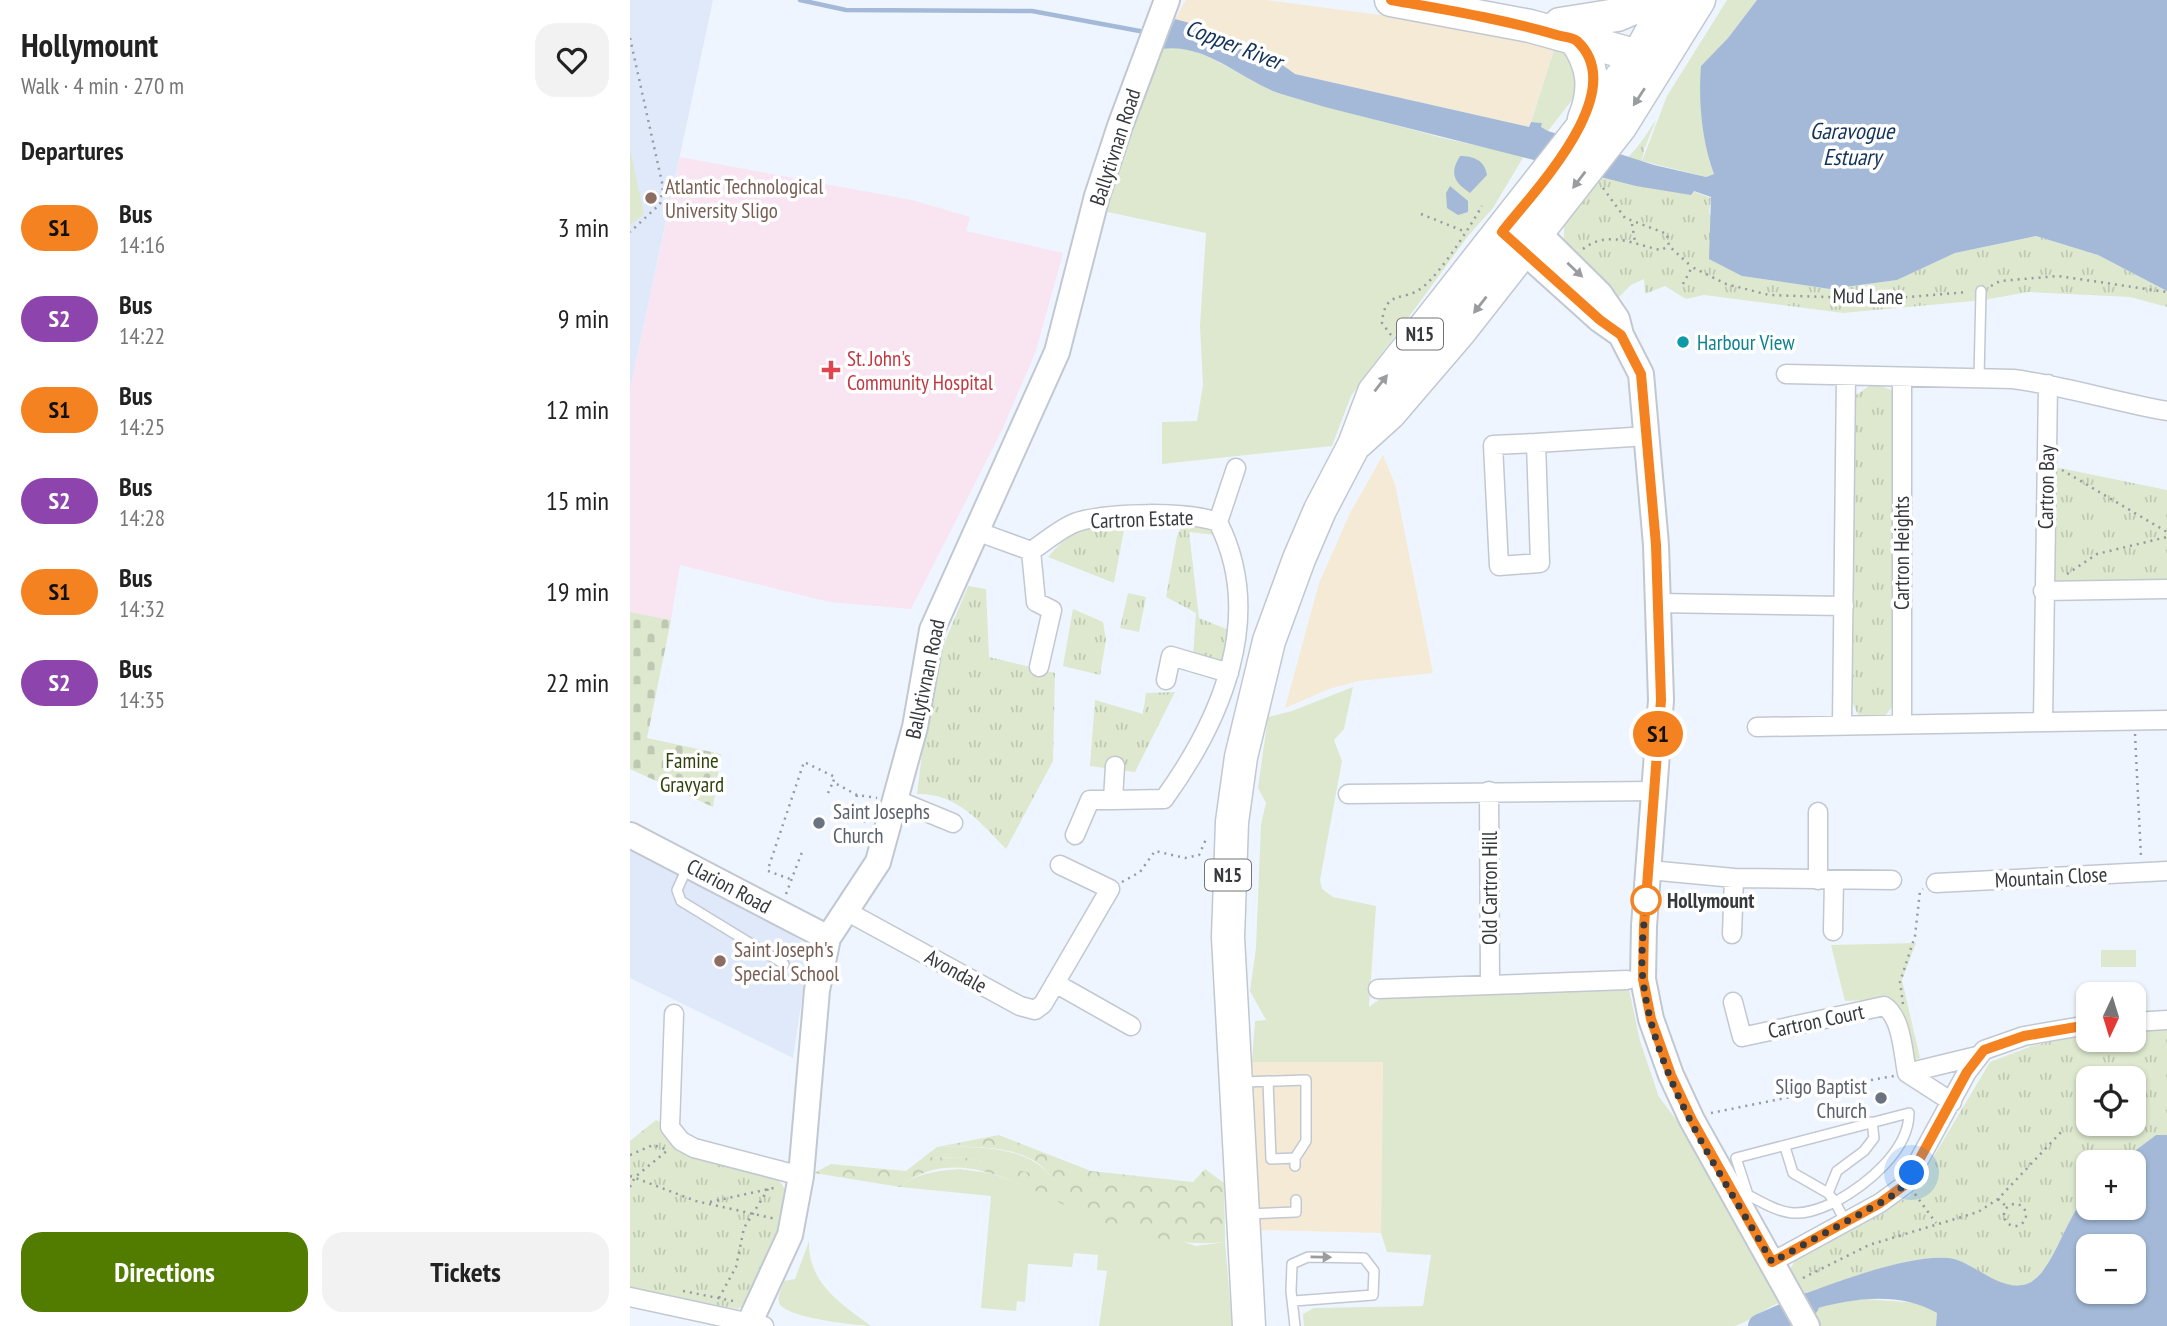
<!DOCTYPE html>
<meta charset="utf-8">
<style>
body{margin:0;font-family:"PT Sans Narrow",sans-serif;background:#f2f2f2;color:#222;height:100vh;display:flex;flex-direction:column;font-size:26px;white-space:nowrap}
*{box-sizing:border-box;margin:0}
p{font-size:23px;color:#767676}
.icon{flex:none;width:38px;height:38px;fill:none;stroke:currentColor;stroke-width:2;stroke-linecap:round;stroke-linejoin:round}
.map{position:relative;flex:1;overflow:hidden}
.panel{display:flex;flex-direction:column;background:#fff;width:630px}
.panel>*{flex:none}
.badge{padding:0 14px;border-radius:23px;font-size:24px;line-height:46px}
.needle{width:46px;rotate:184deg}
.tools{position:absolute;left:1446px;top:982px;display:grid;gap:14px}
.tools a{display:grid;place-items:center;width:70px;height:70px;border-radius:14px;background:#fff;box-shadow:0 2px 5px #0004;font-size:35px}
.you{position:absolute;width:35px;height:35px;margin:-18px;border:5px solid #fff;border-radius:50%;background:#1a73e8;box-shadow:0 0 0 10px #1a73e833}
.map>.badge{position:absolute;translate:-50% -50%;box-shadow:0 0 0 4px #fff}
h2{padding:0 21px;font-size:26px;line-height:63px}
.round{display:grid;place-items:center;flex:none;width:74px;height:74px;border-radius:21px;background:#f2f2f2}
.head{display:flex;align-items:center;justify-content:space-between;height:119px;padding:0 21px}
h1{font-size:33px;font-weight:700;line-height:52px}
.button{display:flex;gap:14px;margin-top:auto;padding:14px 21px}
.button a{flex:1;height:80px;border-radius:21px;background:#517c00;color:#fff;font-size:28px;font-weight:700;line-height:80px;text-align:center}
.button a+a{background:#f2f2f2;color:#222}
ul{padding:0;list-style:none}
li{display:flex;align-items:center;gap:21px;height:91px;padding:0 21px}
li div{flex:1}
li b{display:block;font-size:26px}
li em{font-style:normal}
li .badge{min-width:77px;font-weight:700;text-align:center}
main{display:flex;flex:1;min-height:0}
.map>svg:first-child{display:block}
.commercial{fill:#f5ead5}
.built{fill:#e0e9f9}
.medical{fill:#f9e4f2}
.green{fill:#dde8ce}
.forest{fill:url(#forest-crowns)}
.cemetery{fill:url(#cemetery-stones)}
.park{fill:url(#park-tufts);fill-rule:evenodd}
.water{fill:#a3b9d7;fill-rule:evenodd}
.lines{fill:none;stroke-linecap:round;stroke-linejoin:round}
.stream{stroke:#a3b9d7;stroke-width:4.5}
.river{stroke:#a3b9d7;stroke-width:24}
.lane-casing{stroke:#c2c8d1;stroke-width:12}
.street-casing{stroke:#c2c8d1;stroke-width:21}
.secondary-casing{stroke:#c2c8d1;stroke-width:28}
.highway-casing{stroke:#c2c8d1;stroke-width:35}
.path{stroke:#969aa1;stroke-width:2.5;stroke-dasharray:2 5;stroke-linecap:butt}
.lane{stroke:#fff;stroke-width:9}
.street{stroke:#fff;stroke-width:18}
.secondary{stroke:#fff;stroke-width:24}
.highway{stroke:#fff;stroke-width:32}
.oneway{fill:#9b9c9e}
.line-casing{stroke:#fff;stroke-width:16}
.line{stroke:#f58220;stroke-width:10}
.walk{stroke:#37393d;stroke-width:7;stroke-dasharray:0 12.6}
.education-dot{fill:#8d6e63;stroke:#fff;stroke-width:2.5}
.culture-dot{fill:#0f9aa8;stroke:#fff;stroke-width:2.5}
.health-dot{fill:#e0444e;stroke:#fff;stroke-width:2.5}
.worship-dot{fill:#6b7280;stroke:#fff;stroke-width:2.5}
.stop-dot{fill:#fff;stroke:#f58220;stroke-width:3.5}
.labels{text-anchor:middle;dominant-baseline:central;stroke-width:7;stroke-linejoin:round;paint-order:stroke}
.shield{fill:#fff;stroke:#737477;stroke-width:2}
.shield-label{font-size:19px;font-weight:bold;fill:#37393d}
.street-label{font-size:21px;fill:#37393d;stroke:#fff}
.education-label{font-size:21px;fill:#785e54;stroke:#fff;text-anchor:start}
.culture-label{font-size:21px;fill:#0d838f;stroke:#fff;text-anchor:start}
.health-label{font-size:21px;fill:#be3a42;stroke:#fff;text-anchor:start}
.park-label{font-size:21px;fill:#30420c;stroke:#fff}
.worship-label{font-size:21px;fill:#5b616d;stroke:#fff;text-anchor:start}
.stop-label{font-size:21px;font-weight:bold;fill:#37393d;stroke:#fff;text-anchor:start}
.water-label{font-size:23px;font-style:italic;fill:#14335a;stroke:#fff}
</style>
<main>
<section class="panel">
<div class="head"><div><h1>Hollymount</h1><p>Walk · 4 min · 270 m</p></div><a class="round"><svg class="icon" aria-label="heart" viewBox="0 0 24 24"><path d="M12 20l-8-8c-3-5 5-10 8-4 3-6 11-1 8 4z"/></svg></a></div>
<h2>Departures</h2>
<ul>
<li><span class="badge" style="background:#f58220;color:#111">S1</span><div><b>Bus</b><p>14:16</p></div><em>3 min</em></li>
<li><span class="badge" style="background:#8e44ad;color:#fff">S2</span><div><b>Bus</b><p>14:22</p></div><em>9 min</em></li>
<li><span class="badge" style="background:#f58220;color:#111">S1</span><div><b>Bus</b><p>14:25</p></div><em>12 min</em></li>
<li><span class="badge" style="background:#8e44ad;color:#fff">S2</span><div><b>Bus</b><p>14:28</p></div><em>15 min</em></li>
<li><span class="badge" style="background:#f58220;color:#111">S1</span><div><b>Bus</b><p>14:32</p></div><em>19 min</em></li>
<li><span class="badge" style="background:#8e44ad;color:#fff">S2</span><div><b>Bus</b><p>14:35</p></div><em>22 min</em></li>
</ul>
<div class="button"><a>Directions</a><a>Tickets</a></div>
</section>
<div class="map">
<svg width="1537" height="1326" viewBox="0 0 1537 1326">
<defs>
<pattern id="forest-crowns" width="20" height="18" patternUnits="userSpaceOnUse" patternTransform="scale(1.75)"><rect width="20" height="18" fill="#dde8ce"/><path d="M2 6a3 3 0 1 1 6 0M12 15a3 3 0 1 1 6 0" fill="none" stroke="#bec8b2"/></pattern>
<pattern id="cemetery-stones" width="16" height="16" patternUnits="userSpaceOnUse" patternTransform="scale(1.75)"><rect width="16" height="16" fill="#dde8ce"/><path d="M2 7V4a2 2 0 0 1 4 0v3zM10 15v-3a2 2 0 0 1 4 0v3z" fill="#bec8b2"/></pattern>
<pattern id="park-tufts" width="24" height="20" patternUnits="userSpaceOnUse" patternTransform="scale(1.75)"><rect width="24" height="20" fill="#dde8ce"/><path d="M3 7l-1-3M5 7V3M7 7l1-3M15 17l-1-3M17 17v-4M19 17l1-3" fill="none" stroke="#bec8b2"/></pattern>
</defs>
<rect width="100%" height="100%" fill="#eff5ff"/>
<path class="commercial" d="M556 0H637L766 17 925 47 899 127 665 74 642 57 545 19Z
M753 455 765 484 803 673 729 681 699 689 655 708 689 583 720 513Z
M622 1062H753L751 1233 625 1230Z"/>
<path class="built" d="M0 0H83L0 390Z
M0 848 133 915 171 941 178 957 163 1058 0 978Z"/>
<path class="medical" d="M50 157 282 200 340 217 336 231 433 253 406 351 372 430 281 609 199 602 50 565 41 620 0 612V390Z"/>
<path class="green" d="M1097 0H1127L1098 38 1071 66 1079 160 1084 174 1076 177 1012 161 1037 96Z
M551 46 579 57 647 93 813 138 894 156 863 208 838 236 721 396 702 446 532 464V422L567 421 573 385 570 326 576 233 473 211 532 49Z
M925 47 945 62 946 95 918 131 911 127 912 123 901 122Z
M0 149 14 214 0 225Z
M723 687 714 729 704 740 712 761 690 880 692 889 703 897 746 906 739 1007 751 998 999 989 1010 1041 1029 1097 1055 1131 1154 1301C1134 1308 1126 1318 1105 1326H674L673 1314 684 1308 793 1306 801 1255 757 1252 751 1233 753 1062H622L625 1021 636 1020 620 991 626 948 631 824 636 803 628 788 638 717 662 711Z
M1286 943 1272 980 1290 1058 1285 1060 1280 1055 1269 1007 1259 999 1215 1001 1201 945Z
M1471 950H1506V967H1471Z
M307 1147C345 1147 398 1144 423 1179L337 1158 294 1157Z
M329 1169 359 1173 406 1189 428 1201 566 1246 595 1242 602 1326H469L477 1271 467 1270 468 1255 444 1253 442 1267 398 1264 395 1302 387 1301 386 1311 351 1308 361 1196 270 1187C287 1173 306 1171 329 1169Z
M179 1241C178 1283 210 1303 241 1326 225 1325 155 1318 149 1303 147 1296 152 1288 154 1281L165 1279Z
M1235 1299 1289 1303 1307 1313 1306 1326H1189L1181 1310 1209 1302Z"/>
<path class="forest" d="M369 1135 461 1171 563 1182 575 1169 594 1183 595 1242C551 1247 506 1235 465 1219 407 1196 330 1137 270 1187L184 1173 201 1164 276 1171 294 1157 337 1158 422 1178C400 1143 343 1147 307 1147Z"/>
<path class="cemetery" d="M0 612 41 620 17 738 91 754 83 807 0 769Z"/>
<path class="park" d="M1026 120 1014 150 1007 186 1063 191 1081 198 1079 213 1112 276 1200 289 1267 280 1325 253 1406 236 1468 255 1537 291V307L1500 297 1398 292 1354 300 1213 313 1074 295 1056 299 1035 286 1015 294 1014 279 1001 285 988 298 935 247C926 197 970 183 1000 155 1010 146 1018 131 1026 120Z
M1247 385 1262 390 1267 396 1266 701 1253 719 1229 717 1220 697 1226 395 1239 386Z
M1425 467 1537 490V582L1421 585Z
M555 520 578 524 585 535 559 532 569 618 599 630 592 665 563 656 566 613 536 597 547 536Z
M479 524 495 525 484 583 418 557C436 535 451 529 479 524Z
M338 586 356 589 359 657 425 673 423 761 376 849C350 822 327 793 287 794L302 673Z
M498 593 516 597 509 632 490 628Z
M443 609 473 622 476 640 470 675 433 666Z
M545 692 505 772 460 766 465 700 513 714 516 693Z
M1537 1029V1135H1526L1490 1162H1458V1194C1436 1215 1424 1271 1399 1283 1371 1295 1343 1261 1318 1258 1277 1255 1210 1282 1171 1295L1158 1273 1167 1257 1280 1196 1360 1062 1402 1046 1458 1034V1040H1503V1030ZM1458 1078H1503V1124H1458Z
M26 1120 32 1123C52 1178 129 1147 155 1189 156 1229 132 1268 116 1304L108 1309 0 1289V1141Z"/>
<path class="water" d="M1127 0H1537V291L1468 255 1406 236 1325 253 1267 280 1200 289 1112 276 1079 259 1081 197 1064 191 1061 195 1006 186 695 107C680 102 663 98 648 93 609 78 575 43 532 49L545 19C588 30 629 47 665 74L899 127 901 122 912 123 911 127 918 131 1024 165 1076 177 1084 174C1072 142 1068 100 1071 66L1098 38Z
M830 156C843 156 855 160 857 175L840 193C824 182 819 174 830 156Z
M820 186 838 201V212L828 215 817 208 816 193Z
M1526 1135H1537V1326H1306L1307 1313C1270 1291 1221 1298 1181 1310L1171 1295C1211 1281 1276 1255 1318 1258 1343 1260 1371 1295 1399 1283 1424 1271 1436 1215 1458 1194V1208H1503V1162H1490ZM1458 1246H1503V1292H1458Z"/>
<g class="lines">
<path class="stream" d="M170 0 216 10 402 11 515 32
M1154 1326V1315"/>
<path class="river" d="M1130 1326 1177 1305"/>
<defs>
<path id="lane" d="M1349 377 1351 291
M58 866 47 890 51 901 154 964
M638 1081 641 1159 665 1158
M613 1082 676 1080V1141L665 1158V1166
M1155 1147 1163 1173 1198 1193 1205 1202C1236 1185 1279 1151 1279 1113L1106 1158 1118 1195C1155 1215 1166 1220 1205 1202L1215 1221
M1198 1193 1207 1171 1234 1151 1244 1138 1242 1122
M617 1214 666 1212V1200
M664 1301 743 1295 744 1271 734 1258 678 1257 662 1264 661 1291 665 1326"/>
<path id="street" d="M1156 374 1383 379C1436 386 1485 402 1537 411
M1272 378V724
M906 443 863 445 869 566 910 563 906 443 1018 436
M588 522 606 468
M346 531 401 551C415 542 432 527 447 522 481 512 555 511 588 522 636 617 591 720 534 799L483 800 485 766
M401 551 406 602 422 610 409 667
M1413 591 1537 589
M1027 603 1214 606
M536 680 541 656 599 673
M1413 722 1418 384
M1212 724 1216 376
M1127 727 1537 720
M859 791 860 985
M718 794 1024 791
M267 800 323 823
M445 835 460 800H483
M1019 870 1104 878 1262 880
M1188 880V812
M1306 883 1537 871
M218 912 390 1006 405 1010 413 1004 480 889 430 865
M1203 931 1204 880
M1102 934 1104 878
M425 983 501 1026
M748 989 997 980
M1103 1002 1112 1037 1254 1006C1272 1017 1273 1053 1277 1073L1322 1102
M44 1014 40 1127 51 1141 64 1148 171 1176
M1503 1022 1537 1020
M1277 1073 1347 1056
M1142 1262 1250 1203 1276 1184 1337 1072 1354 1050 1394 1036 1458 1025
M0 1297 134 1326"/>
<path id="secondary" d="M897 222 970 294 987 319 991 335 1011 374 1026 545 1031 700 1014 926 1013 979 1021 1019 1041 1075 1062 1120 1177 1326
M880 239 970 320 990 334
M0 835 198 938
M118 1326 160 1235 171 1176 187 990 198 938 248 862 285 727 302 630 427 352 467 196 490 126 537 0"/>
<path id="highway" d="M761 0 900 26 1008 56 1024 65
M930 24 987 15 1023 0
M945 39C964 65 966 90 954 119
M728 442 759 414 831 330 990 127 1069 0
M619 1326 598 937 602 822 611 757 639 641 669 559 690 510 724 445 744 392 1008 56 1039 0"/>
</defs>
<use href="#lane" class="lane-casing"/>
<use href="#street" class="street-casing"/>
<use href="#secondary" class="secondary-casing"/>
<use href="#highway" class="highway-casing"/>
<path class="path" d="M0 38 33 187 30 204 0 232
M973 188 995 218 1037 234 1039 246 1062 267
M791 214 836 232
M1002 224 1005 242
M953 249C979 229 1004 245 1031 250L1039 246
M1053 284 1062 267 1096 284 1139 295 1254 299 1338 292
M1361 286 1370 281 1428 276 1537 292
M761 335 752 323C755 288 773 303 793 287 813 270 839 228 852 206
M1432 470 1537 532
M1437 574 1467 554 1537 537
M1505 734 1511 857
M198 793 203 782
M227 795 221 815 240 824
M139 866 174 762 205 777 203 782 227 795 247 798
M138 871 160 879
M492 882 510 872 525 851 555 858 569 855 577 837
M156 894 172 852
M1273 1004 1270 982 1285 936 1290 891 1293 889
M1241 1080 1264 1076
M1081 1113 1225 1084
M0 1155 23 1145 38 1150
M0 1176 66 1201 146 1219
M0 1187 5 1177 38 1150
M1285 1194 1306 1223
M1368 1199 1377 1207
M80 1202 148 1187
M1374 1215a11 11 0 1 1 22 0a11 11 0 1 1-22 0Z
M1173 1278 1239 1245 1348 1212 1368 1199 1434 1129
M53 1291 108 1302
M89 1298 106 1267 114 1228 138 1189"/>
<use href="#lane" class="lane"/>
<use href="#street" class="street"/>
<use href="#secondary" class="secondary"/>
<use href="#highway" class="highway"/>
</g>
<defs><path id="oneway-solid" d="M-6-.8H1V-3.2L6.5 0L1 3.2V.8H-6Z" transform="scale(1.75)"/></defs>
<g class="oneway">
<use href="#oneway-solid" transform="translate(1009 97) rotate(123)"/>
<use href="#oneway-solid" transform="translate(949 180) rotate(127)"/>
<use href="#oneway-solid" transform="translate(945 270) rotate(43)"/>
<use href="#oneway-solid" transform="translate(850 305) rotate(128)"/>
<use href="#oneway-solid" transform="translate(751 383) rotate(-52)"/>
<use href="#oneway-solid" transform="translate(691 1257) rotate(1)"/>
</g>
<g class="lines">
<defs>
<path id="line" d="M761 0C817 10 872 19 927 35 933 37 942 37 947 41 1002 92 903 192 872 232L970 320 991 335 1011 374 1026 545 1031 700 1014 926 1013 979 1021 1019 1041 1075 1062 1120 1142 1262 1250 1203 1276 1184 1337 1072 1354 1050 1394 1036 1458 1025"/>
</defs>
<use href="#line" class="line-casing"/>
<use href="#line" class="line"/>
<path class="walk" d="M1016 900C1014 926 1010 954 1013 980 1025 1082 1093 1176 1142 1262L1250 1203 1268 1192 1282 1173"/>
</g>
<g class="education-dot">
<circle cx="21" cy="198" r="7"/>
<circle cx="90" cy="961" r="7"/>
</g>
<circle class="culture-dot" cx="1053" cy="342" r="7"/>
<path class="health-dot" d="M197.5 359.5h7v7h7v7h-7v7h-7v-7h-7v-7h7z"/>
<g class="worship-dot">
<circle cx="189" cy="823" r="7"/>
<circle cx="1251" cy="1098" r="7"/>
</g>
<circle class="stop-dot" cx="1016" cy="900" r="14"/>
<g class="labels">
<g class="shield">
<rect x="767" y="318.5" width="46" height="31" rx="5"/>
<rect x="575" y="859.5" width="46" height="31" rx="5"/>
</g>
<g class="shield-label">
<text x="790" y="334">N15</text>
<text x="598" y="875">N15</text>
</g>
<g class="street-label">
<text transform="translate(485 147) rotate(-72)">Ballytivnan Road</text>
<text transform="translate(1238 296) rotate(1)">Mud Lane</text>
<text transform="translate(1416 487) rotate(-89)">Cartron Bay</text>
<text transform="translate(512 519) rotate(-2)">Cartron Estate</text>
<text transform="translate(1271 553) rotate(-90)">Cartron Heights</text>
<text transform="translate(295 679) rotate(-78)">Ballytivnan Road</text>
<text transform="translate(1421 877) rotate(-3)">Mountain Close</text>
<text transform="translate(99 886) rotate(28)">Clarion Road</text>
<text transform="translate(859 888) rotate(-90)">Old Cartron Hill</text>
<text transform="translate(326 971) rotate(29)">Avondale</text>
<text transform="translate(1186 1021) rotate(-12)">Cartron Court</text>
</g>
<g class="education-label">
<text x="35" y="186">Atlantic Technological<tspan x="35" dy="24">University Sligo</tspan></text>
<text x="104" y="949">Saint Joseph's<tspan x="104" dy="24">Special School</tspan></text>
</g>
<g class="culture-label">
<text x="1067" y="342">Harbour View</text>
</g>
<g class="health-label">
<text x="217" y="358">St. John's<tspan x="217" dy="24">Community Hospital</tspan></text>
</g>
<g class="park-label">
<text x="62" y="760">Famine<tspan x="62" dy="24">Gravyard</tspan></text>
</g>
<g class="worship-label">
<text x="203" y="811">Saint Josephs<tspan x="203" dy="24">Church</tspan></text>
<text x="1237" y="1086" text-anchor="end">Sligo Baptist<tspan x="1237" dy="24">Church</tspan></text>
</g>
<g class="stop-label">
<text x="1037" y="900">Hollymount</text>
</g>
<g class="water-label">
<text transform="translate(604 44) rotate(21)">Copper River</text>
<text x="1222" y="130">Garavogue<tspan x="1222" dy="26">Estuary</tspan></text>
</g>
</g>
</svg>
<div class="tools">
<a><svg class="needle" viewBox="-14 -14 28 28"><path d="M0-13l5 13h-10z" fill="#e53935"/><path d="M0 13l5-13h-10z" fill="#767676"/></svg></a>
<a><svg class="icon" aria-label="locate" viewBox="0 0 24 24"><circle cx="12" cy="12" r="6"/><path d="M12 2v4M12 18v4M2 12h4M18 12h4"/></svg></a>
<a>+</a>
<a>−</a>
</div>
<div class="you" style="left:1282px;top:1173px"></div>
<b class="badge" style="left:1028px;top:734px;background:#f58220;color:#111">S1</b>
</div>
</main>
